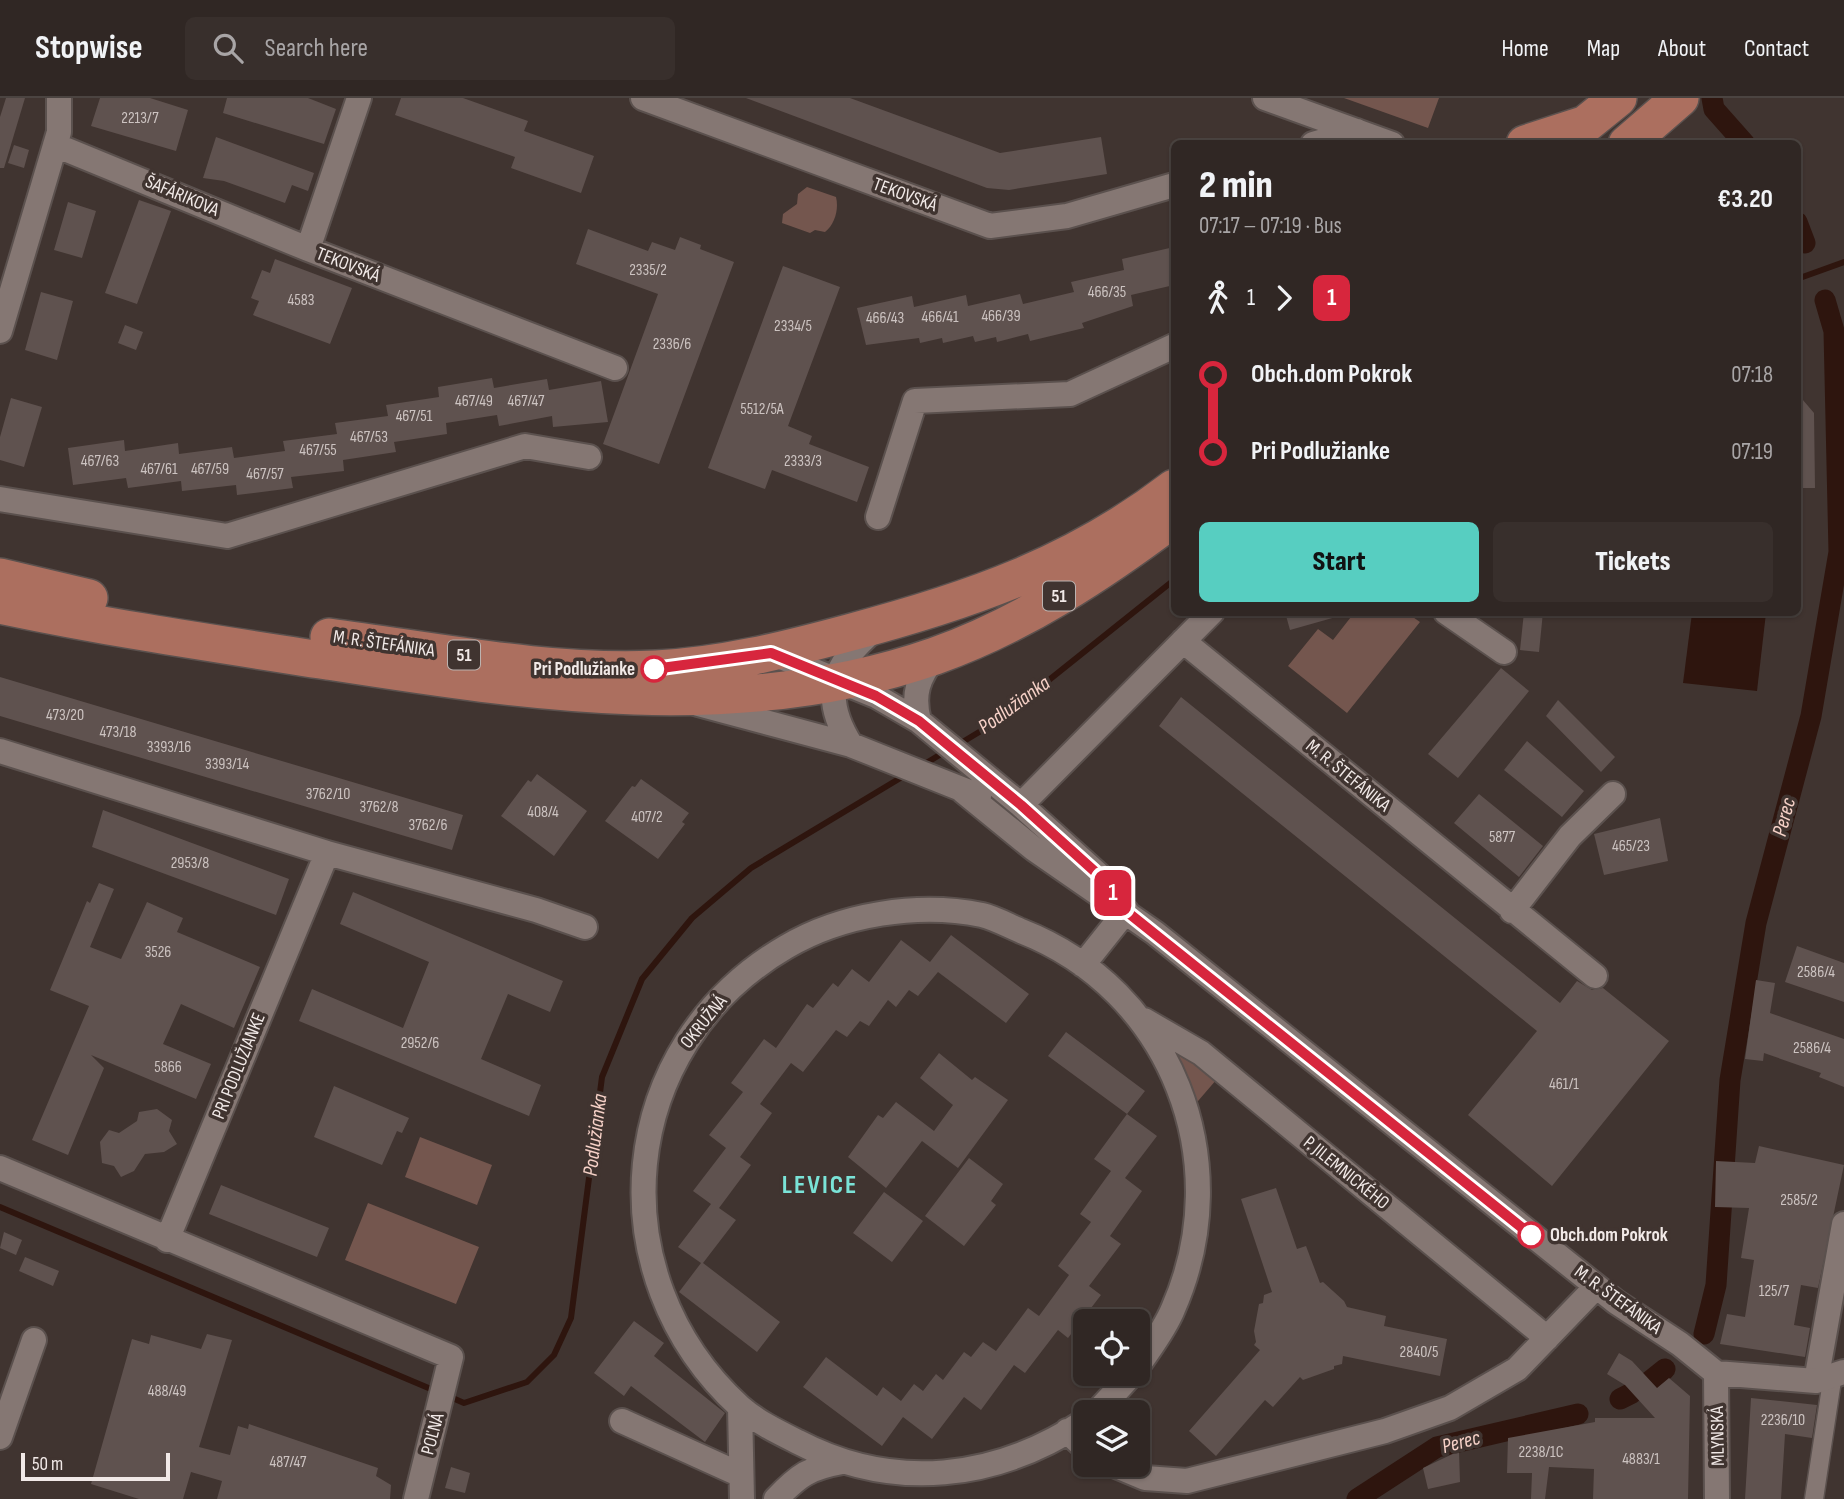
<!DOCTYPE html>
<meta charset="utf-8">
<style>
body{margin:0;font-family:"Sofia Sans Condensed",sans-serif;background:#382f2c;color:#f1f3f6;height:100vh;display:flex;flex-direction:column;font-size:26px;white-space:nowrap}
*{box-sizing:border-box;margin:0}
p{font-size:23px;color:#a8a5a6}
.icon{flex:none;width:38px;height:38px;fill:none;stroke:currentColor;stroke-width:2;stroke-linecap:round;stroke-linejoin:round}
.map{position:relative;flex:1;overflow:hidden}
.panel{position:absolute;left:1171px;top:42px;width:630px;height:476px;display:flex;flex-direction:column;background:#302724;border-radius:10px;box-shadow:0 2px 5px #0004,0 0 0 2px #4b4441}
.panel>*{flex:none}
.badge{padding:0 14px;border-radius:10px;font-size:24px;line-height:46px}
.buttons{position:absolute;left:1073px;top:1211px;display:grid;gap:14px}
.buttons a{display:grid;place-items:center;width:77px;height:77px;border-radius:10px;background:#302724;box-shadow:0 2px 5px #0004,0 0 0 2px #4b4441;font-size:35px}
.scale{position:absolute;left:21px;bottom:18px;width:149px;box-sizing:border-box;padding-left:7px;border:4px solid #f1e9e7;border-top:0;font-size:19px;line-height:24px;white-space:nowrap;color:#f1e9e7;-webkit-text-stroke:5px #403430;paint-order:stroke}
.map>.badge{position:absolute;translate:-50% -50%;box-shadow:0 0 0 4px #fff}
.legs{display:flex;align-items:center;gap:10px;height:77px;padding:0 28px;font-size:23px}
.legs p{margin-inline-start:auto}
.head{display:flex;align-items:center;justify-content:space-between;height:119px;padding:0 28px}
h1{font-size:38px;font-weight:800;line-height:52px}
.cta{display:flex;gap:14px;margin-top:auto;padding:14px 28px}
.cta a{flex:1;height:80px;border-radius:10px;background:#57cec1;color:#111;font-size:28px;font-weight:800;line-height:80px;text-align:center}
.cta a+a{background:#382f2c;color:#f1f3f6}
ul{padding:0 28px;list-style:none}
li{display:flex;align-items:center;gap:24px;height:77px;font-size:26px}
li i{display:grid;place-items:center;width:10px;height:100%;margin:0 9px;background:currentColor}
li i::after{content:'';width:18px;height:18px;margin:-9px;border:5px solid;border-radius:50%;background:#302724}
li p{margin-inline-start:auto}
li:first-child i{background:linear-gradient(#0000 50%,currentColor 0)}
li:last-child i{background:linear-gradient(currentColor 50%,#0000 0)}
header{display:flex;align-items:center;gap:42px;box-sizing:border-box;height:98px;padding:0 35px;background:#302724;border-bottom:2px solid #4b4441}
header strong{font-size:33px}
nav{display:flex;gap:38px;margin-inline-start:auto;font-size:24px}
.search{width:490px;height:63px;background:#382f2c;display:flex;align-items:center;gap:18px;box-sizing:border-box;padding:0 24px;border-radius:10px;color:#a8a5a6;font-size:26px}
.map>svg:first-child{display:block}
.green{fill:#74564e}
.water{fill:#2e150e}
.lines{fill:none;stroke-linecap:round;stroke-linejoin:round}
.stream{stroke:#2e150e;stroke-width:6}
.canal{stroke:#2e150e;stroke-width:21}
.building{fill:#5f524f}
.pedestrian-casing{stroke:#5b514e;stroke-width:21}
.minor-casing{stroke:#5b514e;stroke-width:28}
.primary-casing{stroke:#5b514e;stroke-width:40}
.pedestrian{stroke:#857773;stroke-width:18}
.minor{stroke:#857773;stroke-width:24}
.primary{stroke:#ac6f5f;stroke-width:37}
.line-1-casing{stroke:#fff;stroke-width:16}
.line-1{stroke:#d7263d;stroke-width:10}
.stop-1-dot{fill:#fff;stroke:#d7263d;stroke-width:3.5}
.labels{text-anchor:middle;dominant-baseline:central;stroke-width:7;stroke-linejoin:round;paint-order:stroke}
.number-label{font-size:16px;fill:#ccc3c1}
.shield{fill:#403430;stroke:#bcb3b0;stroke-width:2}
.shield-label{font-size:18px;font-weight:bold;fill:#f1e9e7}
.street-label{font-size:19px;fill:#f1e9e7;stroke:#403430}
.stop-label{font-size:19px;font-weight:bold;fill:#f1e9e7;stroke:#403430;text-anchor:end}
.water-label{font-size:21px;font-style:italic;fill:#f7d2c8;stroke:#403430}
.district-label{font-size:26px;font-weight:bold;letter-spacing:2px;fill:#7ae3d7;stroke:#403430}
</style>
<header>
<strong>Stopwise</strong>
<div class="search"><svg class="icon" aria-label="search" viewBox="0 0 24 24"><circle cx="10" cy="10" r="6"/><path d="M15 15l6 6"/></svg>Search here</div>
<nav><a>Home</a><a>Map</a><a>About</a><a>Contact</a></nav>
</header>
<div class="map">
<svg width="1844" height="1401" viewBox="0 0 1844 1401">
<rect width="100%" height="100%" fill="#403430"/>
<path class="green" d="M1344 0H1439L1428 30Z
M807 89 836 99C839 111 835 126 825 134L815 132 810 135 782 125 783 116 797 106 798 96Z
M1354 515H1407L1420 524 1347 615 1288 568 1318 531 1333 542Z
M1185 955 1217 981 1192 1010 1175 965 1178 957Z
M420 1039 492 1067 477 1107 405 1079Z
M368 1105 479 1149 456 1206 345 1162Z"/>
<path class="water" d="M1692 515H1766L1757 593 1683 585Z"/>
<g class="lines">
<path class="stream" d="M1797 137 1800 130
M1797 181 1844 164
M956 648 999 622 1174 482
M923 667 946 653
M0 1109 438 1294
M448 1298 464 1305 527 1284 554 1257 571 1220 602 979 642 881 692 820 751 770 907 676"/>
<path class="canal" d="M1712 0 1714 11 1745 46
M1797 124 1805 145
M1704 1236 1716 1187 1730 982 1756 825 1811 618 1839 454 1834 233 1825 202
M1650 1283 1665 1271
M1620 1301 1632 1295
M1357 1401 1437 1349 1578 1316"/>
</g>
<path class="building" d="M6 0H25L4 70H0V19Z
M100 0H150L188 12 176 53 91 28Z
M227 0H308L336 11 324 46 223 15Z
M401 0H463L528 23 524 33 594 58 581 95 511 70 515 59 395 17Z
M746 0H850L1000 55 1101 39 1107 76 1009 92 987 90Z
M216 39 314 75 308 93 292 87 285 105 224 83 203 80Z
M14 47 29 52 24 70 8 65Z
M139 102 171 113 137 206 105 195Z
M68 104 96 113 82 160 54 152Z
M588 131 648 153 652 144 675 152 680 139 701 147 700 151 734 164 659 366 603 346 658 196 576 166Z
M1174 149V187L1131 197 1133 208 1082 225 1084 230 1030 243 1028 236 997 244 996 239 975 244 973 238 943 245 942 240 920 245 919 240 866 247 857 210 912 198 914 209 966 197 968 208 1020 196 1023 206 1074 194 1071 184 1124 172 1122 161Z
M275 161 352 190 330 246 253 217 259 203 251 200 262 172 270 175Z
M783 168 840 189 788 328 812 338 809 346 869 369 857 404 772 372 765 391 708 370Z
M41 194 73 203 57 262 25 252Z
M125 227 143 234 136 252 118 245Z
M492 280 494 290 547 281 549 292 601 283 608 324 553 329 552 318 499 328 497 317 446 325 447 336 394 344 396 354 343 362 344 373 291 379 293 390 237 397 236 387 182 393 181 383 128 390 126 380 73 387 68 350 124 342 125 353 178 345 179 356 232 349 234 360 285 353 283 343 337 336 335 325 388 318 386 307 439 299 438 289Z
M1797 295 1814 315 1815 390H1797Z
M11 300 42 309 24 369 0 362V339Z
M1285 514H1335L1336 519 1290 532Z
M1524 514H1543L1539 554 1520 552Z
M1501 570 1529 593 1458 680 1428 656Z
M0 579 463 717 452 752 0 618Z
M1181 599 1560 905 1577 883 1592 892 1603 890 1669 943 1552 1088 1468 1017 1537 933 1159 628Z
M1558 602 1615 659 1601 674 1546 618Z
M1527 643 1584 693 1562 719 1504 672Z
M537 676 587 713 554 758 501 718 528 682 531 684Z
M641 681 689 715 682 724 685 726 658 761 605 723 632 688 635 689Z
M1479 696 1543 748 1519 779 1454 725Z
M103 712 289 781 276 817 92 749Z
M1660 720 1668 763 1604 777 1594 736Z
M99 785 114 791 90 849 121 861 147 804 183 820 177 834 260 869 234 930 181 906 163 946 211 966 196 1001 91 957 104 970 68 1057 32 1042 89 908 50 892 87 803 90 805Z
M353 794 563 883 550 914 508 896 481 961 541 987 529 1018 299 923 312 891 403 930 429 864 340 826Z
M951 837 1029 896 1006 925 938 874 918 898 909 892 896 909 888 902 869 928 860 923 847 939 836 932 803 974 791 965 760 1006 772 1015 740 1059 751 1067 719 1110 736 1122 703 1165 780 1224 757 1254 679 1194 701 1165 678 1149 711 1106 693 1093 726 1050 709 1037 743 994 731 985 764 941 776 950 807 906 813 910 833 885 838 889 852 871 869 884 901 842 930 864Z
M1797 848 1844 865V904L1785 884Z
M1756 882 1775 885 1770 915 1844 941V989L1819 979 1821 975 1764 955 1763 963 1745 961Z
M1066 934 1145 993 1127 1016 1157 1038 1125 1080 1142 1093 1110 1138 1121 1146 1089 1188 1101 1197 1068 1240 1058 1232 1025 1275 1014 1267 981 1312 964 1299 932 1341 903 1319 882 1348 803 1289 826 1259 877 1298 883 1289 901 1303 914 1286 923 1293 936 1276 943 1282 964 1254 971 1259 983 1244 996 1253 1028 1210 1039 1218 1069 1177 1058 1168 1091 1124 1080 1116 1111 1073 1094 1061 1127 1016 1048 958Z
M939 955 972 982 975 979 1008 1002 958 1070 922 1043 886 1090 848 1059 878 1017 883 1020 896 1004 934 1033 953 1007 920 980Z
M334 988 409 1020 402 1035 397 1033 382 1067 314 1039Z
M157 1011 172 1022 169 1033 177 1046 164 1054 145 1056 134 1073 121 1079 114 1068 102 1065 100 1044 109 1032 119 1035 137 1023 139 1014Z
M1759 1048 1844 1067 1818 1190 1801 1187 1794 1227 1810 1230 1805 1259 1720 1246 1727 1216 1745 1219 1754 1162 1741 1160 1749 1110 1715 1109 1716 1063 1755 1065Z
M969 1060 1003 1086 991 1103 996 1107 964 1148 925 1118Z
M221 1087 329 1130 317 1159 209 1116Z
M1276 1090 1297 1151 1306 1148 1320 1185 1323 1184 1344 1203 1347 1209 1386 1218 1384 1228 1447 1241 1440 1278 1343 1258 1342 1266 1334 1268V1271L1303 1282 1300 1279 1273 1309 1265 1302 1216 1358 1189 1333 1260 1252 1254 1247 1256 1244 1254 1233 1259 1206 1263 1205 1264 1197 1272 1194 1241 1101Z
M884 1094 923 1123 892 1164 853 1135Z
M4 1134 22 1142 16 1157 0 1150Z
M25 1159 59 1173 53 1188 19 1173Z
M634 1223 664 1245 654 1258 725 1315 705 1344 631 1288 624 1298 594 1275Z
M207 1236 232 1242 199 1349 230 1357 238 1328 248 1331 249 1326 378 1370 376 1378 391 1387 390 1401H217L222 1383 191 1374 183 1401H139L91 1386 132 1241 149 1246 151 1237 201 1251Z
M1619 1255 1632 1263 1657 1290 1669 1280 1690 1298 1688 1401H1593L1594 1371 1549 1369 1545 1401H1531L1532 1375H1507L1508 1340 1595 1324V1320H1655L1625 1287 1607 1276Z
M1751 1300 1817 1307 1812 1340 1785 1336 1781 1401H1745Z
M1459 1353 1460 1384 1428 1391 1423 1370Z
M451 1369 470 1375 465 1395 445 1390Z"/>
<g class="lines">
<defs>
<path id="pedestrian" d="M1814 1401 1833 1276"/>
<path id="minor" d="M643 0 990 128 1067 118 1174 87
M1265 0 1392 46
M1313 46 1357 33
M55 47 308 151 615 270
M308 151 359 0
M0 233 59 34V0
M0 401 227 438 525 348 589 359
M878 419 915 303 1070 296 1174 248
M1446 514 1504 554
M1183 543 1595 878
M771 555 876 598 919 623 1021 707 1102 780 1119 804
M698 606 851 647 979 698
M919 623C912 596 918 580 935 558
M851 647C820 598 832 567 875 531
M0 653 327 755 536 812 585 829
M964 694 1034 751 1155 835 1616 1204 1680 1246 1716 1275
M1021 707 1212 514
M1512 813 1570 738 1613 696
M1083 867 1126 813
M1144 922 1201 955 1547 1240
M0 1070 451 1259 416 1401
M167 1142 327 755
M1716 1275 1816 1283 1844 1274
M1716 1275 1717 1401
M1816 1283 1844 1126
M740 1309 742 1401
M1097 1314 1132 1276
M622 1323 741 1377
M1085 1323C996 1382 894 1394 798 1344 778 1334 757 1324 740 1309 595 1176 616 948 786 849 842 816 918 804 982 817 995 820 1009 828 1021 833 1172 892 1238 1064 1173 1211 1165 1231 1150 1250 1138 1268
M1067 1333 1085 1350
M0 1339 34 1242
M1114 1367 1145 1380 1187 1383 1385 1333 1450 1310 1517 1271 1596 1189
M776 1401C799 1377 809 1370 842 1364"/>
<path id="primary" d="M1525 46 1583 27
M1561 46 1618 0
M1627 46 1680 0
M0 479 89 500
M0 507C108 530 217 546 327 563 528 594 738 627 935 558 1022 527 1101 475 1174 420
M329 539C437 553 547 576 656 571 721 568 785 552 848 535 969 503 1074 467 1174 390"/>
</defs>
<use href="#pedestrian" class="pedestrian-casing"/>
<use href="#minor" class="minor-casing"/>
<use href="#primary" class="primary-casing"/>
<use href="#pedestrian" class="pedestrian"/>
<use href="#minor" class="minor"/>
<use href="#primary" class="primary"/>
</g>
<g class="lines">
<defs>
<path id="line-1" d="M654 571 771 555 876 598 919 623 1021 707 1102 780 1126 813 1531 1137"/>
</defs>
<use href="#line-1" class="line-1-casing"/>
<use href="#line-1" class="line-1"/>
</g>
<g class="stop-1-dot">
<circle cx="654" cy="571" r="12"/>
<circle cx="1531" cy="1137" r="12"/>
</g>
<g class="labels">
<g class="number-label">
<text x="140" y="20">2213/7</text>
<text x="648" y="172">2335/2</text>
<text x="1107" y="194">466/35</text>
<text x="301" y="202">4583</text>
<text x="1001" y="218">466/39</text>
<text x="940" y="219">466/41</text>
<text x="885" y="220">466/43</text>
<text x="793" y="228">2334/5</text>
<text x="672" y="246">2336/6</text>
<text x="474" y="303">467/49</text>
<text x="526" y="303">467/47</text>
<text x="762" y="311">5512/5A</text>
<text x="414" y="318">467/51</text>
<text x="369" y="339">467/53</text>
<text x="318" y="352">467/55</text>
<text x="100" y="363">467/63</text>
<text x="803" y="363">2333/3</text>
<text x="159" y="371">467/61</text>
<text x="210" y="371">467/59</text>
<text x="265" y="376">467/57</text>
<text x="65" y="617">473/20</text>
<text x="118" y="634">473/18</text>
<text x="169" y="649">3393/16</text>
<text x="227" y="666">3393/14</text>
<text x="328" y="696">3762/10</text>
<text x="379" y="709">3762/8</text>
<text x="543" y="714">408/4</text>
<text x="647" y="719">407/2</text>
<text x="428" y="727">3762/6</text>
<text x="1502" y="739">5877</text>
<text x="1631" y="748">465/23</text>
<text x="190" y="765">2953/8</text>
<text x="158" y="854">3526</text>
<text x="1816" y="874">2586/4</text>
<text x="420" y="945">2952/6</text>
<text x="1812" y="950">2586/4</text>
<text x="168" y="969">5866</text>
<text x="1564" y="986">461/1</text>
<text x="1799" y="1102">2585/2</text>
<text x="1774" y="1193">125/7</text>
<text x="1419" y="1254">2840/5</text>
<text x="167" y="1293">488/49</text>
<text x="1783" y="1322">2236/10</text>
<text x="1541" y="1354">2238/1C</text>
<text x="1641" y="1361">4883/1</text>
<text x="288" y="1364">487/47</text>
</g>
<g class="shield">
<rect x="1043" y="483.5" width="32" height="29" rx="5"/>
<rect x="448" y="542.5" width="32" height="29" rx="5"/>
</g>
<g class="shield-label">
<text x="1059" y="498">51</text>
<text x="464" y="557">51</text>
</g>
<g class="street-label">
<text transform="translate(905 97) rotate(20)">TEKOVSKÁ</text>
<text transform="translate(182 98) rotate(23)">ŠAFÁRIKOVA</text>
<text transform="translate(348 167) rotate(21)">TEKOVSKÁ</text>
<text transform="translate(384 546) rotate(8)">M. R. ŠTEFÁNIKA</text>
<text transform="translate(1348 678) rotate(39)">M. R. ŠTEFÁNIKA</text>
<text transform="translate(704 924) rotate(-51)">OKRUŽNÁ</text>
<text transform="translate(239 968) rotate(-68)">PRI PODLUŽIANKE</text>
<text transform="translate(1346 1075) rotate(39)">P. JILEMNICKÉHO</text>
<text transform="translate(1618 1202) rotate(36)">M. R. ŠTEFÁNIKA</text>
<text transform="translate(433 1336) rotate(-75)">POĽNÁ</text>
<text transform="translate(1718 1338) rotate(-91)">MLYNSKÁ</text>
</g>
<g class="stop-label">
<text x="635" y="571">Pri Podlužianke</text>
<text x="1550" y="1137" text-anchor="start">Obch.dom Pokrok</text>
</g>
<g class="water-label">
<text transform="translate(1014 607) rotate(-36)">Podlužianka</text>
<text transform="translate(1784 719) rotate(-75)">Perec</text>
<text transform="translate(595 1037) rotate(-83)">Podlužianka</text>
<text transform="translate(1461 1344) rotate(-15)">Perec</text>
</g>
<g class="district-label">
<text x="820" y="1087">LEVICE</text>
</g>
</g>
</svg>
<div class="buttons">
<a><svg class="icon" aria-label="locate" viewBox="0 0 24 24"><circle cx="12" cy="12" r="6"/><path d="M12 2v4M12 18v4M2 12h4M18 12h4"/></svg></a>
<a><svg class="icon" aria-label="layers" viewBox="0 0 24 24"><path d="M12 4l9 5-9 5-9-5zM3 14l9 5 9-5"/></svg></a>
</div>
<div class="scale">50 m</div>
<b class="badge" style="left:1113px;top:795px;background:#d7263d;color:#fff">1</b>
<section class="panel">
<div class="head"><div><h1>2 min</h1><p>07:17 – 07:19 · Bus</p></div><b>€3.20</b></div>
<div class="legs"><svg class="icon" aria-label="walk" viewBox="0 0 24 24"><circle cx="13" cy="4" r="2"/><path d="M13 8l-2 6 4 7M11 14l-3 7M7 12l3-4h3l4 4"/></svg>1<svg class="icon" aria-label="forward" viewBox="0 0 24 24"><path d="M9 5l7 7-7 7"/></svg><b class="badge" style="background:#d7263d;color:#fff">1</b></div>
<ul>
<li><i style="color:#d7263d"></i><b>Obch.dom Pokrok</b><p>07:18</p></li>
<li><i style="color:#d7263d"></i><b>Pri Podlužianke</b><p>07:19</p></li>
</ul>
<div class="cta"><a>Start</a><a>Tickets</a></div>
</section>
</div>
